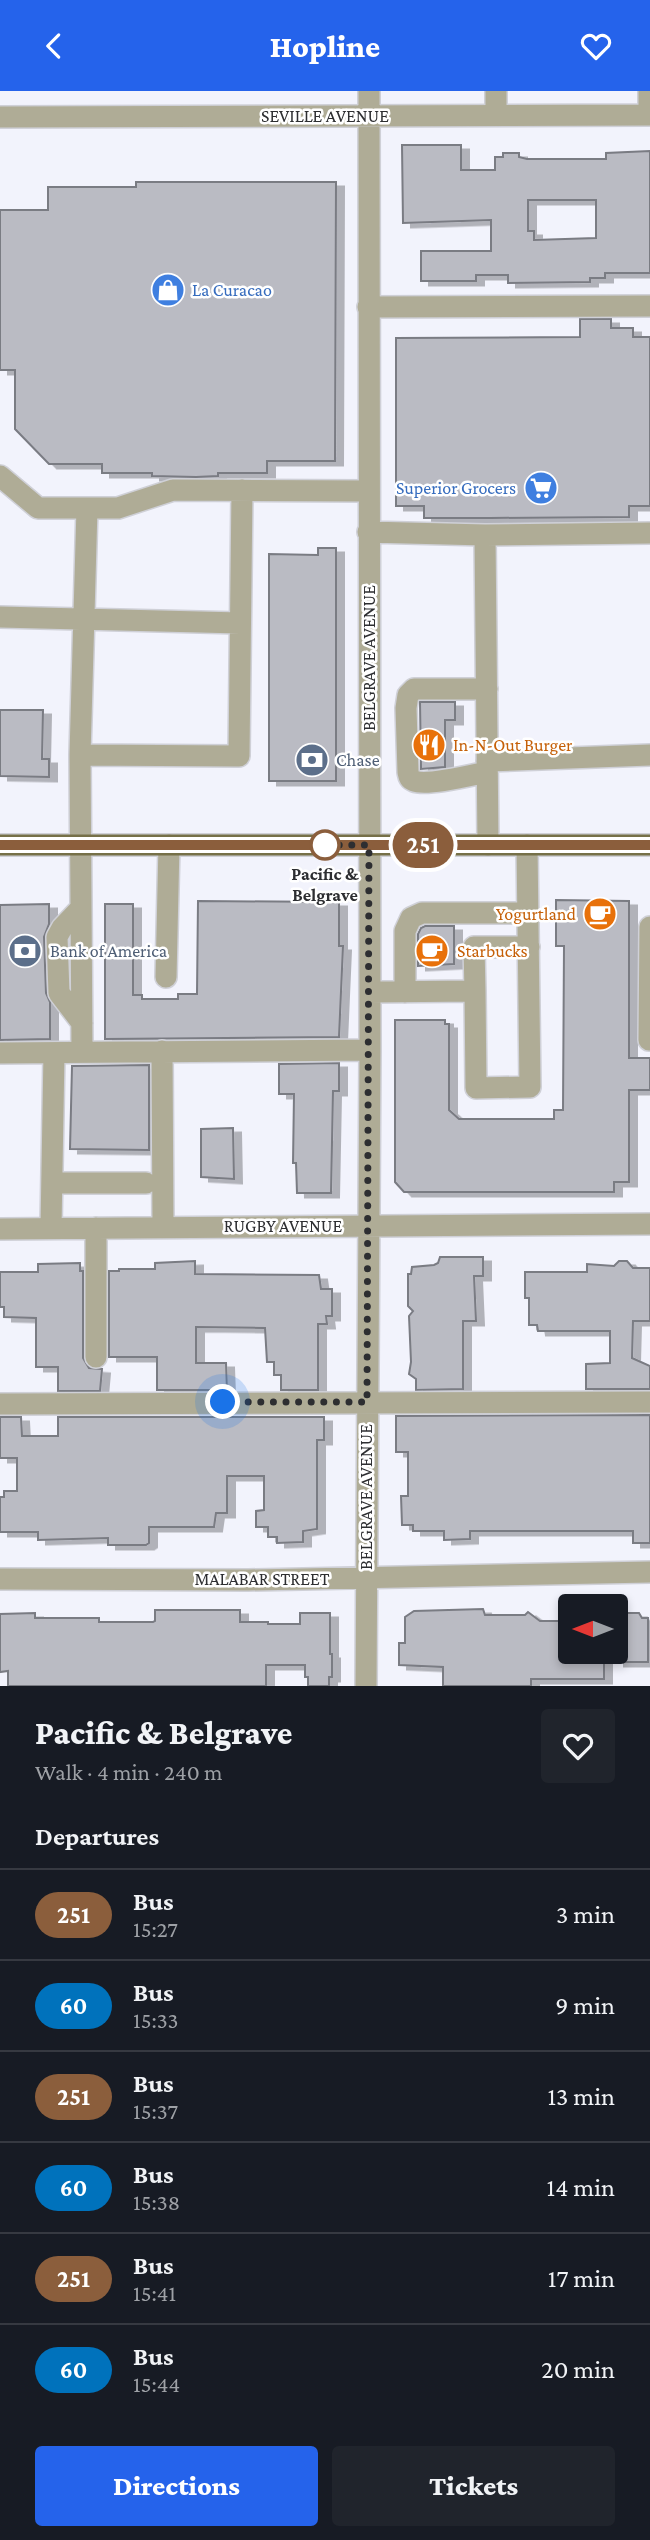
<!DOCTYPE html>
<meta charset="utf-8">
<style>
body{margin:0;font-family:"Crimson Pro",serif;background:#20242c;color:#f1f3f6;height:100vh;display:flex;flex-direction:column;font-size:26px;white-space:nowrap}
*{box-sizing:border-box;margin:0}
p{font-size:23px;color:#9ea1a6}
.icon{flex:none;width:38px;height:38px;fill:none;stroke:currentColor;stroke-width:2;stroke-linecap:round;stroke-linejoin:round}
.map{position:relative;height:1595px;overflow:hidden}
.drawer{display:flex;flex-direction:column;background:#171b24;flex:1}
.drawer>*{flex:none}
.badge{padding:0 14px;border-radius:23px;font-size:24px;line-height:46px}
.needle{width:46px;rotate:270deg}
.controls{position:absolute;left:558px;top:1503px;display:grid;gap:14px}
.controls a{display:grid;place-items:center;width:70px;height:70px;border-radius:7px;background:#171b24;box-shadow:0 4px 10px #0003;font-size:35px}
.you{position:absolute;width:35px;height:35px;margin:-18px;border:5px solid #fff;border-radius:50%;background:#1a73e8;box-shadow:0 0 0 10px #1a73e833}
.map>.badge{position:absolute;translate:-50% -50%;box-shadow:0 0 0 4px #fff}
h2{padding:0 35px;font-size:26px;line-height:63px}
.round{display:grid;place-items:center;flex:none;width:74px;height:74px;border-radius:7px;background:#20242c}
.head{display:flex;align-items:center;justify-content:space-between;height:119px;padding:0 35px}
h1{font-size:33px;font-weight:800;line-height:52px}
.action{display:flex;gap:14px;margin-top:auto;padding:14px 35px}
.action a{flex:1;height:80px;border-radius:7px;background:#2563eb;color:#fff;font-size:28px;font-weight:800;line-height:80px;text-align:center}
.action a+a{background:#20242c;color:#f1f3f6}
ul{padding:0;list-style:none}
li{display:flex;align-items:center;gap:21px;height:91px;padding:0 35px;border-top:2px solid #363941}
li div{flex:1}
li b{display:block;font-size:26px}
li em{font-style:normal}
li .badge{min-width:77px;font-weight:700;text-align:center}
header{display:flex;justify-content:space-between;align-items:center;height:91px;padding:0 35px;background:#2563eb;color:#fff;font-size:32px;font-weight:800}
.map>svg:first-child{display:block}
.building{fill:#babbc3;stroke:#7a7b83;stroke-width:2;fill-rule:evenodd;filter:url(#shadow)}
.lines{fill:none;stroke-linecap:round;stroke-linejoin:round}
.minor-casing{stroke:#cfd0d7;stroke-width:24}
.major-casing{stroke:#cfd0d7;stroke-width:24}
.minor{stroke:#afac96;stroke-width:21}
.major{stroke:#767048;stroke-width:21}
.line-casing{stroke:#fff;stroke-width:16}
.line{stroke:#8b5e3c;stroke-width:10}
.walk{stroke:#2d2e31;stroke-width:7;stroke-dasharray:0 12.6}
.stop-dot{fill:#fff;stroke:#8b5e3c;stroke-width:3.5}
.labels{text-anchor:middle;dominant-baseline:central;stroke-width:5;stroke-linejoin:round;paint-order:stroke}
.street-label{font-size:18px;fill:#2d2e31;stroke:#fff}
.shop-label{font-size:18px;fill:#366cbe;stroke:#fff;text-anchor:start}
.food-label{font-size:18px;fill:#c56008;stroke:#fff;text-anchor:start}
.service-label{font-size:18px;fill:#4e5e75;stroke:#fff;text-anchor:start}
.stop-label{font-size:18px;font-weight:bold;fill:#2d2e31;stroke:#fff}
</style>
<header><svg class="icon" aria-label="back" viewBox="0 0 24 24"><path d="M15 5l-7 7 7 7"/></svg>Hopline<svg class="icon" aria-label="heart" viewBox="0 0 24 24"><path d="M12 20l-8-8c-3-5 5-10 8-4 3-6 11-1 8 4z"/></svg></header>
<div class="map">
<svg width="650" height="1595" viewBox="0 0 650 1595">
<defs>
<filter id="shadow"><feDropShadow dx="8" dy="4.5" stdDeviation="0" flood-color="#0004"/></filter>
</defs>
<rect width="100%" height="100%" fill="#f2f3fc"/>
<path class="building" d="M402 54H461V79H495V66H503V62H519V66L527 68H606V62L650 60V182H605V187H590V191L508 192V184H476V190H421V160H491V129L403 132ZM528 109H596V147L534 149V140H528Z
M136 91H336L335 370H267V382H218V385L196 386 152 385V382H102V373H49L15 338V279H0V119H48V96H136Z
M580 228H611V237H633V246H650V415H629V426L490 427H424V415H396V247L580 246Z
M318 457H336V690H269V463L318 464Z
M420 611H455V629H445V676L421 678Z
M0 619H43L42 668H49V686L0 685Z
M556 809 629 810V967H650V999H629V1091H614V1101H404L395 1091V929H445V933H449V1019L459 1028H554V1019H563L564 855H556Z
M198 810 339 811V855H343L339 946 105 948V813H133V904H142V908H178V903H197Z
M49 813V833L44 846 46 902 50 911V948L0 949V814Z
M425 835H454V873L418 875V843L421 837Z
M339 972V1000H333L331 1102H297L296 1072H293L294 1003H279V973Z
M149 974V1059L70 1058 72 975Z
M233 1037 234 1088 201 1086V1038Z
M440 1166H483V1185H474L476 1230H463V1298L416 1299V1288L409 1283 411 1271 409 1225 413 1220 408 1215V1183H411L412 1176 434 1174 438 1172Z
M195 1170V1183L319 1184 321 1198H332V1225H326L327 1233H318V1299H281V1284H274V1271H267L265 1237 196 1236V1272H226L227 1299H157V1266H109V1180H119V1178H155V1172Z
M619 1170H627L633 1177H650V1230H633L632 1267 650 1275V1298H586V1273L610 1272V1240H538L537 1234H529V1207H525V1181H587V1173L614 1175Z
M80 1172V1180H83V1267L89 1277 102 1278 100 1300H58V1276H36V1227L4 1226V1216H0V1181H38V1173Z
M650 1324V1452H633V1440H470V1448L444 1449V1440H413V1434H402L401 1405H408V1361H396V1325Z
M0 1326H21L22 1345H58V1326H324V1349H317V1438L303 1440V1451L277 1452V1446H268V1436H256V1420L264 1419V1385H227V1422H216L214 1436H149V1452L146 1454H108V1447L38 1449V1441H0V1406H4V1400H17V1367H0Z
M483 1518 485 1524H525L528 1521 540 1530H569L570 1561H604V1588H531V1595H443V1576L399 1574V1552H405V1526L414 1520Z
M155 1519H240V1531H268V1533H300V1522H330V1563H332V1586H329V1595H308V1586H305V1574H266V1595H8V1580L0 1581V1523L35 1522V1527H99V1531H153L155 1530Z
M616 1522H639L642 1527H648V1571H616Z"/>
<g class="lines">
<defs>
<path id="minor" d="M496 23V0
M649 24V0
M0 26 650 24
M368 216 650 215
M0 385 38 417H118L173 399 368 400
M368 441 485 444 650 442
M485 444 488 754
M0 526 240 532
M487 598H414L408 604 406 617 408 681C409 686 409 688 414 690 427 695 472 684 487 681
M80 664 239 665 242 399
M487 670 650 664
M81 817 62 837 57 846 59 902 82 932
M166 886 169 754
M475 900 474 856H529
M370 901 475 900 476 997 530 996 527 754
M405 901V840L411 827 422 822H528
M649 949 650 836
M162 960 163 1135
M82 961 80 664 87 417
M0 962 370 959
M52 1092H146
M51 1136 54 962
M0 1138 650 1133
M96 1266V1137
M0 1313 650 1311
M0 1488 248 1489 650 1481
M366 1595 370 959 369 0"/>
<path id="major" d="M0 754H650"/>
</defs>
<use href="#minor" class="minor-casing"/>
<use href="#major" class="major-casing"/>
<use href="#minor" class="minor"/>
<use href="#major" class="major"/>
</g>
<g class="lines">
<defs>
<path id="line" d="M0 754H650"/>
</defs>
<use href="#line" class="line-casing"/>
<use href="#line" class="line"/>
<path class="walk" d="M223 1311H367L369 754H325"/>
</g>
<defs>
<symbol id="shop-disc" viewBox="-11 -11 22 22"><circle r="9.5" fill="#3f7fe0" stroke="#fff"/><path d="M-5-2.5h2.3a2.7 3.5 0 0 1 5.4 0H5L5.5 6h-11ZM-1.5-2.5h3a1.5 2.3 0 0 0-3 0Z" fill="#fff"/></symbol>
<symbol id="supermarket-disc" viewBox="-11 -11 22 22"><circle r="9.5" fill="#3f7fe0" stroke="#fff"/><path d="M-6-5.5h2.5l.6 2H6L4.5 2H-2.5L-4.4-4H-6ZM-1.5 3.2a1.3 1.3 0 1 0 .1 0ZM3 3.2a1.3 1.3 0 1 0 .1 0Z" fill="#fff"/></symbol>
<symbol id="restaurant-disc" viewBox="-11 -11 22 22"><circle r="9.5" fill="#e8710a" stroke="#fff"/><path d="M-5-6h1v4h1v-4h1v4h1v-4h1v5L-1.5 .5V6h-2V.5L-5-1ZM5-6V6H3V1.5H1.5Q1.5-4 5-6Z" fill="#fff"/></symbol>
<symbol id="bank-disc" viewBox="-11 -11 22 22"><circle r="9.5" fill="#5c6f8a" stroke="#fff"/><path d="M-6-4H6V4H-6ZM0-2.3a2.3 2.3 0 1 0 0 4.6a2.3 2.3 0 1 0 0-4.6Z" fill="#fff"/></symbol>
<symbol id="cafe-disc" viewBox="-11 -11 22 22"><circle r="9.5" fill="#e8710a" stroke="#fff"/><path d="M-5.5-4.5H6V0H3Q3 3.5 0 3.5H-2.5Q-5.5 3.5-5.5 0ZM3-3.2v2h1.7v-2ZM-6 4.5H4V6H-6Z" fill="#fff"/></symbol>
</defs>
<g fill-rule="evenodd">
<use href="#shop-disc" x="149" y="180" width="38" height="38"/>
<use href="#supermarket-disc" x="522" y="378" width="38" height="38"/>
<use href="#restaurant-disc" x="410" y="635" width="38" height="38"/>
<use href="#bank-disc" x="293" y="650" width="38" height="38"/>
<use href="#cafe-disc" x="581" y="804" width="38" height="38"/>
<use href="#bank-disc" x="6" y="841" width="38" height="38"/>
<use href="#cafe-disc" x="413" y="841" width="38" height="38"/>
</g>
<circle class="stop-dot" cx="325" cy="754" r="14"/>
<g class="labels">
<g class="street-label">
<text x="325" y="25">SEVILLE AVENUE</text>
<text transform="translate(369 567) rotate(-90)">BELGRAVE AVENUE</text>
<text x="283" y="1135">RUGBY AVENUE</text>
<text transform="translate(366 1406) rotate(-90)">BELGRAVE AVENUE</text>
<text x="262" y="1488">MALABAR STREET</text>
</g>
<g class="shop-label">
<text x="192" y="199">La Curacao</text>
<text x="516" y="397" text-anchor="end">Superior Grocers</text>
</g>
<g class="food-label">
<text x="453" y="654">In-N-Out Burger</text>
<text x="576" y="823" text-anchor="end">Yogurtland</text>
<text x="457" y="860">Starbucks</text>
</g>
<g class="service-label">
<text x="336" y="669">Chase</text>
<text x="50" y="860">Bank of America</text>
</g>
<g class="stop-label">
<text x="325" y="783">Pacific &amp;<tspan x="325" dy="21">Belgrave</tspan></text>
</g>
</g>
</svg>
<div class="controls">
<a><svg class="needle" viewBox="-14 -14 28 28"><path d="M0-13l5 13h-10z" fill="#e53935"/><path d="M0 13l5-13h-10z" fill="#9ea1a6"/></svg></a>
</div>
<div class="you" style="left:223px;top:1311px"></div>
<b class="badge" style="left:423px;top:754px;background:#8b5e3c;color:#fff">251</b>
</div>
<section class="drawer">
<div class="head"><div><h1>Pacific &amp; Belgrave</h1><p>Walk · 4 min · 240 m</p></div><a class="round"><svg class="icon" aria-label="heart" viewBox="0 0 24 24"><path d="M12 20l-8-8c-3-5 5-10 8-4 3-6 11-1 8 4z"/></svg></a></div>
<h2>Departures</h2>
<ul>
<li><span class="badge" style="background:#8b5e3c;color:#fff">251</span><div><b>Bus</b><p>15:27</p></div><em>3 min</em></li>
<li><span class="badge" style="background:#0072bc;color:#fff">60</span><div><b>Bus</b><p>15:33</p></div><em>9 min</em></li>
<li><span class="badge" style="background:#8b5e3c;color:#fff">251</span><div><b>Bus</b><p>15:37</p></div><em>13 min</em></li>
<li><span class="badge" style="background:#0072bc;color:#fff">60</span><div><b>Bus</b><p>15:38</p></div><em>14 min</em></li>
<li><span class="badge" style="background:#8b5e3c;color:#fff">251</span><div><b>Bus</b><p>15:41</p></div><em>17 min</em></li>
<li><span class="badge" style="background:#0072bc;color:#fff">60</span><div><b>Bus</b><p>15:44</p></div><em>20 min</em></li>
</ul>
<div class="action"><a>Directions</a><a>Tickets</a></div>
</section>
